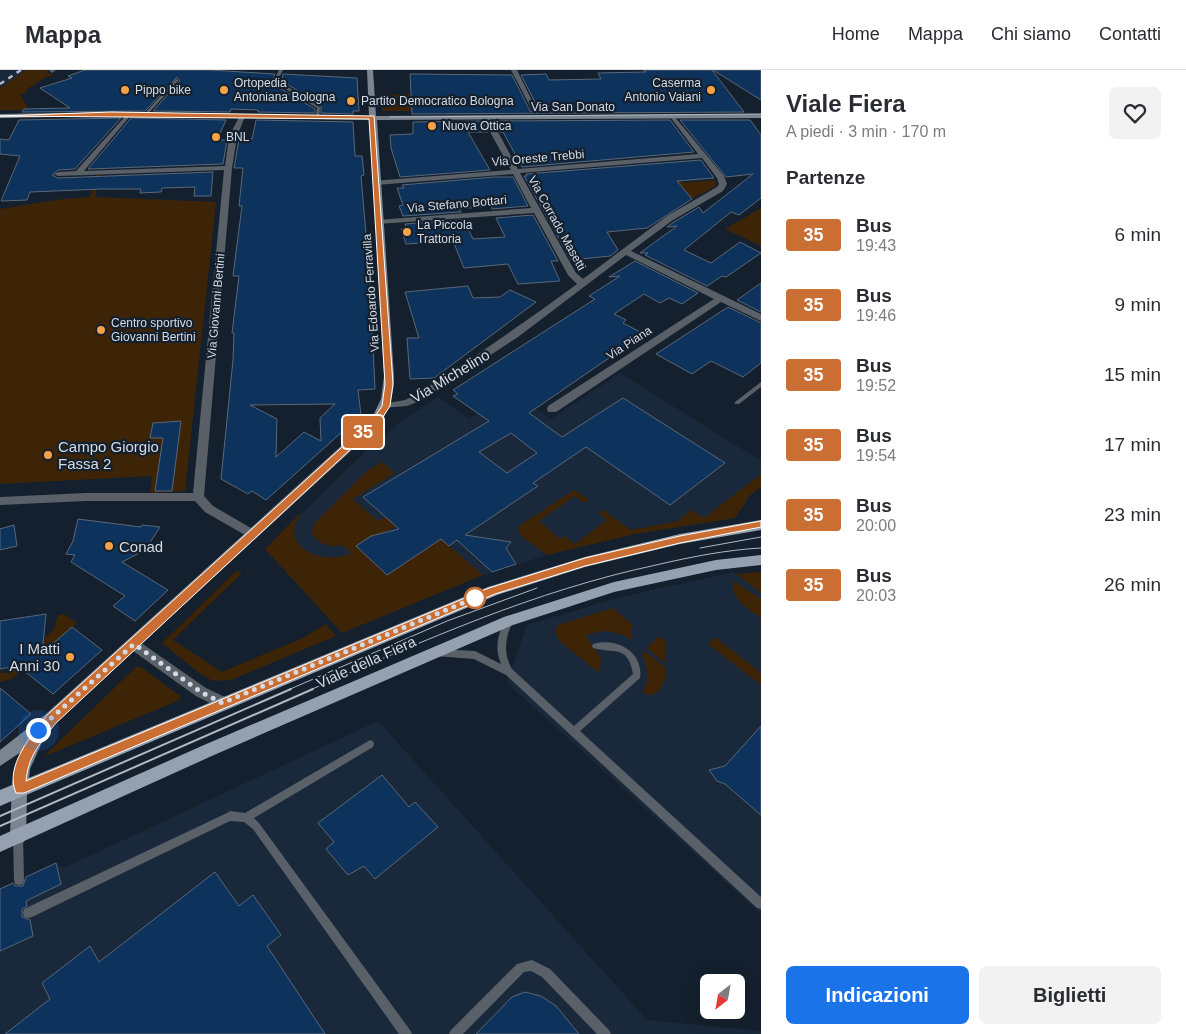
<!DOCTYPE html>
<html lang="it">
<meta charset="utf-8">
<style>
body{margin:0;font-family:Helvetica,sans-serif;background:#f2f2f3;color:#2b2b33;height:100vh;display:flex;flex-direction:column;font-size:19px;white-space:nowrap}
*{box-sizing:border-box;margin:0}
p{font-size:16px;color:#7c7c81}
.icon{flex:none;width:28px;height:28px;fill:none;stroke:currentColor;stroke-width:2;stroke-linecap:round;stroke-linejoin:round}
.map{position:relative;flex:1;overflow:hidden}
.panel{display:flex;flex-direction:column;background:#fff;width:425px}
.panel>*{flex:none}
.badge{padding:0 10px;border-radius:4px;font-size:18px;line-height:32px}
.needle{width:32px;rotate:211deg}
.fabs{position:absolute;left:700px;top:904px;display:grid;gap:10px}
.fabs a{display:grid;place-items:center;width:45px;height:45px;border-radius:8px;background:#fff;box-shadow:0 5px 20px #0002;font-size:25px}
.you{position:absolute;width:25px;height:25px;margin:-12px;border:4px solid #fff;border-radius:50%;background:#1a73e8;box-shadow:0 0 0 8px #1a73e833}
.map>.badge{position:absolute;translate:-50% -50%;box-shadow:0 0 0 2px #fff}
h2{padding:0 25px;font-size:19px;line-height:45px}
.round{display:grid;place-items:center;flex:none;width:52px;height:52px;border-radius:8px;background:#f2f2f3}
.overview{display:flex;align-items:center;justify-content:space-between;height:85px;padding:0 25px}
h1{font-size:24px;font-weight:800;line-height:38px}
.button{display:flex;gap:10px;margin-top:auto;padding:10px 25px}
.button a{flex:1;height:58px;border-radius:8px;background:#1a73e8;color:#fff;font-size:20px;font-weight:800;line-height:58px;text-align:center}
.button a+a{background:#f2f2f3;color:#2b2b33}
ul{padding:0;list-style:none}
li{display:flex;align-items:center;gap:15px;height:70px;padding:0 25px}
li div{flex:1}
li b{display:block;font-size:19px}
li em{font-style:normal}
li .badge{min-width:55px;font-weight:700;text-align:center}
header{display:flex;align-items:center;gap:30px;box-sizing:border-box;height:70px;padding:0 25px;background:#fff;border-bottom:1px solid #e1e1e2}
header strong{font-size:24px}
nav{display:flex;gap:28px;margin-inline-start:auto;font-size:18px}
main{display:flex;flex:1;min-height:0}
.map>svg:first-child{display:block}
.built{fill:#19293b}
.green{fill:#3d2407}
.building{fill:#0d325b;stroke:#5a6778;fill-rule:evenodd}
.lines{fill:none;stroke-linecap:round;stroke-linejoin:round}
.lane{fill:#5a6067;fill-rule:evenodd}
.street{fill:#5a6067;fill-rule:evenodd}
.secondary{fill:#7b8590;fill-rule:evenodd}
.primary{fill:#95a1b0;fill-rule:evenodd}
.tram-far1{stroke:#b1b8c3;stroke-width:1}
.tram{stroke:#b1b8c3;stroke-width:2}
.rail{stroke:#b1b8c3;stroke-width:2.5;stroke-dasharray:5 5;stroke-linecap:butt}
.line{fill:#cb6e33;stroke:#fff}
.walk{stroke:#d4dbe5;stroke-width:5;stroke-dasharray:0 9}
.poi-dot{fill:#f6a247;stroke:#14202d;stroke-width:2}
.stop-dot{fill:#fff;stroke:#cb6e33;stroke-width:2.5}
.labels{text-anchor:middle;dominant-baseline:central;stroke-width:4.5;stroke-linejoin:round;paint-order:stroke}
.far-poi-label{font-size:12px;fill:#d4dbe5;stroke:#14202d;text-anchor:start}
.far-street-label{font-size:12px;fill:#d4dbe5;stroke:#14202d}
.street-label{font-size:15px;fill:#d4dbe5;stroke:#14202d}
.poi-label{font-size:15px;fill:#d4dbe5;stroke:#14202d;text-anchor:start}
</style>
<header>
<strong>Mappa</strong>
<nav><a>Home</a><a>Mappa</a><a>Chi siamo</a><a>Contatti</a></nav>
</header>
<main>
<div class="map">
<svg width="761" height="964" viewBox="0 0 761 964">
<rect width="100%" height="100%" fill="#14202d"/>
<path class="built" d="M0 0H41L0 28Z
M620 303 761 391V417L750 425 735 448 635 464 547 485 483 505 342 563 265 479 365 382 404 349 438 327 469 349 510 322 551 349Z
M734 502 761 523V844L507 613 527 555 621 527Z
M378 651 647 950 761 961V964H0V819L56 793 64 798Z"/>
<path class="green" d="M26 0H48L46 2 54 5 46 7 27 19 28 22 20 24 29 40H0V18Z
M411 24 412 41H382V25Z
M96 105H100L95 127 216 132 185 421 150 423 152 406 0 414V139L63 129 90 127Z
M681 110 683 113 715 110 716 116 686 132 665 114Z
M761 138V176L725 159Z
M382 392 395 403 353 429 378 451 404 435C402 441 400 450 396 455 388 464 371 466 360 473L359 478 387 505 441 469 483 505 342 563 265 479 301 442C299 449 294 453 294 461 295 486 333 493 351 483L343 475C330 478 318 475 312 463L313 455 367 401Z
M761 404V417L750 425 735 448 635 464 547 485 522 467 518 461 519 456 574 420 589 429 584 433 575 426 539 451 560 469 565 466 575 474 607 450 598 443 603 440 631 460 678 451 691 440 704 448Z
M237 500 241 504 173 570 222 602 303 568 326 554 336 566 231 610 213 611 199 603 162 573Z
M761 502V523L736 504Z
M734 511 761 529V548C749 539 728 528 734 511Z
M613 538 633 555 631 562 633 570C618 562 602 557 586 566L601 588 600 600 598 602 558 570 555 559 560 554Z
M64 544 77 553 12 609 0 612V603L11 602 54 559 58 545Z
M659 566 666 572 665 593 647 578Z
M715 567 761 603V615L708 574Z
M645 581 666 598C666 610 663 620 652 625L642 623C650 609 648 599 642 585Z
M136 597H141L180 626V630L43 687Z"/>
<path class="building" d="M85 0H210L275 4 273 9 276 16 315 39V43L258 42V40L231 39 230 42 153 41 180 11 177 7 145 41 22 42 24 39 70 38 40 18 72 8 68 6Z
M643 0H712L744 42 412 44 410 4 512 5 530 41 537 43 539 40 521 5 546 4 549 10 601 9 598 3 646 2Z
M713 0H761V30Z
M283 4 357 8 359 41H353V44L321 43V35L282 11Z
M121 48 75 99 58 100 52 105 58 108 213 102 211 126H194L195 117 162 118 161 122 140 123 141 119H102L30 122 27 130 1 131 20 86 0 84V69L9 70 19 50Z
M131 48 226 50 217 70H227L223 94 88 99Z
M256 50 353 52 355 86H362L364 105 361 106 370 210 375 319 358 320 361 345 266 430 252 421 248 424 221 409 233 290 234 263H232L239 206H233L242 136H239L243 98H234L239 69H252ZM335 334 320 348 321 371 304 362 276 387 277 349 250 335Z
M670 50 694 82 522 97 503 62H500L494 51Z
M680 50H750L761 65V128L739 145 731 142 684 180 711 193 740 172 761 183 726 207 722 206 707 216 645 185 648 183H640L677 156 667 157 674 152 699 137 703 143 753 104 726 107Z
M482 51 488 62H468L490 100 400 107 391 78 390 65 413 64V52Z
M701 90 714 108 677 111 692 129 647 158 607 162 618 180 610 186 571 190 524 106H527L526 104Z
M494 107H513L528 136 492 139 491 136 459 139 461 142 403 146 399 136 403 135 397 118H404L402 115Z
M533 145 558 191H551L560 211 518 214 508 194 464 198 453 171 406 174 401 159H407L405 154 464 150 473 169 505 167 496 148Z
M635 191 698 223 682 234 669 228 660 233 644 224 614 244 626 250 623 253 644 264 529 343 562 367 623 328 725 393 670 435 586 377 533 413 538 416 465 465 511 472 506 478 516 494 492 502 457 470 449 476 441 469 387 505 356 476 371 466 399 459 363 427 489 351 453 326 458 324 453 320 595 229 589 226 620 206 609 207ZM511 363 537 383 507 403 479 382Z
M761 213V242L737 230Z
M468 216 473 228 500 227 510 220 536 232 434 308 410 309 407 268H419L405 222Z
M728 237 761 253V293L743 307 711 291 692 304 656 284Z
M181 351 172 421H155L163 368H150L153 353Z
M78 449 141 457 142 455 160 457 145 480 122 492 168 520 135 551 113 536 125 526 71 492 75 485 66 484 73 471Z
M14 455 17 476 0 480V459Z
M46 544 42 583 72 557 102 580 53 624 18 596 0 599V551Z
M0 618 31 644 0 672Z
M761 656V745L725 714 717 711 709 700 725 696Z
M382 705 409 737 415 732 438 757 375 809 364 796 348 805 326 779 334 772 318 753Z
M56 793 61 814 26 831 27 836 22 839V847L30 850 33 866 0 881V819L13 813 15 816H23L26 807Z
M215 802 239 836 253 825 281 865 267 876 325 964H5L50 929 42 913 90 876 99 892Z
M525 922 541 926 556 936 579 964H476L512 927Z"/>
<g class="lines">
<path class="lane" d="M279 0H283L279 8 280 12 320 37 319 48 316 47 317 38 277 14 275 8Z
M176 9 179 10 147 45H145V43Z
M761 312V317L739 334H735V332Z
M509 548 512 549 513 551C505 568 503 583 512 599L574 656 633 604C628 574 614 584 593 578L592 576 593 574C610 569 631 575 638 592 640 597 641 602 640 608L580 661 761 827V839L757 838 506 605 474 589 435 586 434 583 435 580 438 579 475 581 501 594C494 577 498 564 506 549Z
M370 670 373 671 374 674 373 677 254 748 259 753 410 960 412 964H399L253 759 244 752 230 751 32 847 28 848 24 847 23 843 24 839 227 743 230 741 245 743Z
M18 761 21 763 23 766 24 810 23 814 19 815 15 814 14 810 13 766 15 763Z
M532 890 550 899 609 960 611 964H597L542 907 531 901 524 902 463 964H449L451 960 517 894Z"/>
<path class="street" d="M49 0H56L52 3Z
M511 0H517L537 41 532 40Z
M129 42 132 44 131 45 84 101 225 96 229 67 240 45 245 46 237 67 232 98 204 426 213 436 256 461 258 464 252 469 205 442 195 431H86L0 435V427L86 423H193L224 100 58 106 54 104 58 102 76 101Z
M674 46 724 106 727 114 723 121 673 150 631 181 761 244V251L721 232 556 342H548L547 339 548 336 714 229 626 185 518 267 422 330 407 336 382 338V334L405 330 414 326C470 290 524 253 577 214L568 205 534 143 378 154 374 152 378 150 531 138 513 104 376 115H373V111L511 100 483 49 487 47 491 49 518 99 698 84 671 48ZM702 88 717 108 719 114 717 117 667 146 583 209 576 203 520 103Z
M134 568 206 618 227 628 229 633 227 638 222 639 196 626 129 578 127 574 129 570Z"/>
<path class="secondary" d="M367 0H373L376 46 761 44V48L377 50 394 306C394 324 390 338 380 354L47 661 30 699 27 725 26 766 24 772 18 774 12 772 10 766 12 712 21 682 0 696V680L46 644 372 348 381 329 384 306 370 50 111 46 0 48V44L111 42 369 46Z"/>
<path class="primary" d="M761 450V460L680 474 585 497 497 525 0 736V720L488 517 585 487 680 464Z
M761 485V495L716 500 614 522 513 555 214 685 0 782V766L204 675 504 547 614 512 716 490Z"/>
<path class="tram-far1" d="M0 47 94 45 354 48
M390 47 761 44
M700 478 761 467
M288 620 447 551 537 518
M310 620C423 571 534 521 656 495 691 487 725 480 761 478"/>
<path class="tram" d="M0 746 291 619
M0 756 313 619"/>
<path class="rail" d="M0 14 21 0"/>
</g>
<path class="line" d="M111 42 374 46 393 314 390 336 379 353 56 653C41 672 28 686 26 711L489 518 585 488 680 466 761 451V457L680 473 585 496 495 524 24 723H16C4 696 32 665 47 645L373 349 382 336 385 314 369 49 0 46Z"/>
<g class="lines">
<path class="walk" d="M38 660 134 574 201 622 222 633 475 528"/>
</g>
<g class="poi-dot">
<circle cx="125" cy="20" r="5"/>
<circle cx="224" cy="20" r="5"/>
<circle cx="711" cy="20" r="5"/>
<circle cx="351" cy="31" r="5"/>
<circle cx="432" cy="56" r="5"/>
<circle cx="216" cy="67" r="5"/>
<circle cx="407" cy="162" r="5"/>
<circle cx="101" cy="260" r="5"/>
<circle cx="48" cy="385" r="5"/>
<circle cx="109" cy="476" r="5"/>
<circle cx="70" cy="587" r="5"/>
</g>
<circle class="stop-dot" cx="475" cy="528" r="10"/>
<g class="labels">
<g class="far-poi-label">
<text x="234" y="13">Ortopedia<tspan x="234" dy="14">Antoniana Bologna</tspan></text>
<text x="701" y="13" text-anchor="end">Caserma<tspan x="701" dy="14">Antonio Vaiani</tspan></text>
<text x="135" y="20">Pippo bike</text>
<text x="361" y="31">Partito Democratico Bologna</text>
<text x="442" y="56">Nuova Ottica</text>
<text x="226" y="67">BNL</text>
<text x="417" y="155">La Piccola<tspan x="417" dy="14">Trattoria</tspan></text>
<text x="111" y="253">Centro sportivo<tspan x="111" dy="14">Giovanni Bertini</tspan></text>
</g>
<g class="far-street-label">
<text x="573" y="37">Via San Donato</text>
<text transform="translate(538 88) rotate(-5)">Via Oreste Trebbi</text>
<text transform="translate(457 134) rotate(-5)">Via Stefano Bottari</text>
<text transform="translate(557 153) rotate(61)">Via Corrado Masetti</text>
<text transform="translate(371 223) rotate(-94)">Via Edoardo Ferravilla</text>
<text transform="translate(216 236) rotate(-85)">Via Giovanni Bertini</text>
<text transform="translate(629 273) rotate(-33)">Via Piana</text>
</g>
<g class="street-label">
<text transform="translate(450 306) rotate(-31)">Via Michelino</text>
<text transform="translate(366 592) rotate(-24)">Viale della Fiera</text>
</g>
<g class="poi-label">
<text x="58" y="376">Campo Giorgio<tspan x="58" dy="17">Fassa 2</tspan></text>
<text x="119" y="476">Conad</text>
<text x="60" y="578" text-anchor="end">I Matti<tspan x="60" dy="17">Anni 30</tspan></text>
</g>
</g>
</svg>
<div class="fabs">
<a><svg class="needle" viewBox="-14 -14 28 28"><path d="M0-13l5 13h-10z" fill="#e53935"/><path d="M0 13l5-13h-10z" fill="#7c7c81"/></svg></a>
</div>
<div class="you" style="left:38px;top:660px"></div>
<b class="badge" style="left:363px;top:362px;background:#cb6e33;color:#fff">35</b>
</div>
<section class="panel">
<div class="overview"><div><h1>Viale Fiera</h1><p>A piedi · 3 min · 170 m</p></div><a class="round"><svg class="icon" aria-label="heart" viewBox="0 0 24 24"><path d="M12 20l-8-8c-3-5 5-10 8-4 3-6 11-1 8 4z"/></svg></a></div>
<h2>Partenze</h2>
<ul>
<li><span class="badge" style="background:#cb6e33;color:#fff">35</span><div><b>Bus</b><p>19:43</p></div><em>6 min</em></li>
<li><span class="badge" style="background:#cb6e33;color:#fff">35</span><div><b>Bus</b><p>19:46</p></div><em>9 min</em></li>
<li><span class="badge" style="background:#cb6e33;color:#fff">35</span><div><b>Bus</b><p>19:52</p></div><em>15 min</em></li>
<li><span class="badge" style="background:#cb6e33;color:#fff">35</span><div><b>Bus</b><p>19:54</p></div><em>17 min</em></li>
<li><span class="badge" style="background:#cb6e33;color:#fff">35</span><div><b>Bus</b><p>20:00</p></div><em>23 min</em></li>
<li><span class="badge" style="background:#cb6e33;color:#fff">35</span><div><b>Bus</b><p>20:03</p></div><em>26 min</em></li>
</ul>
<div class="button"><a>Indicazioni</a><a>Biglietti</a></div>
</section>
</main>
